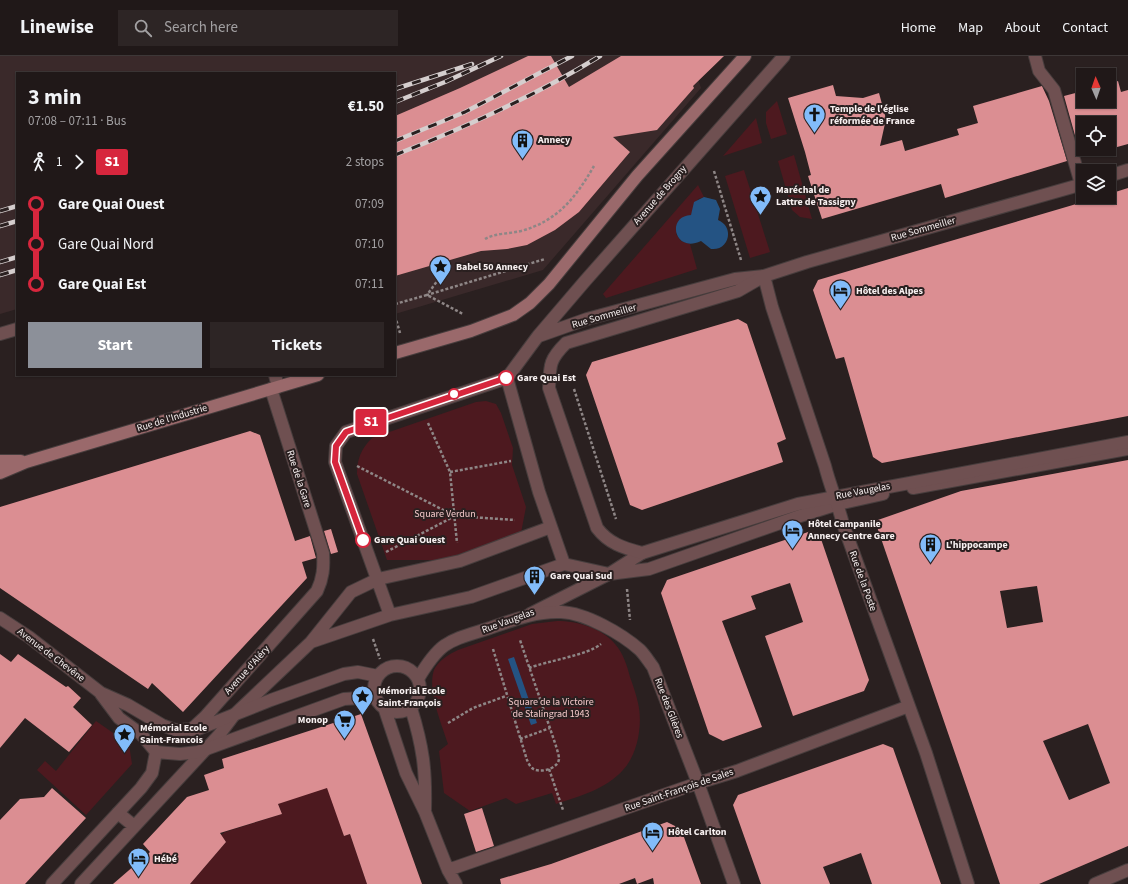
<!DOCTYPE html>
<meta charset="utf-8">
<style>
body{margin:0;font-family:"Source Sans 3",sans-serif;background:#2d2525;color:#f1f3f6;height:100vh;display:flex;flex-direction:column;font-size:15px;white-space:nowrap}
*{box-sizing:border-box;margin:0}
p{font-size:13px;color:#a2a0a2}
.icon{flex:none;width:22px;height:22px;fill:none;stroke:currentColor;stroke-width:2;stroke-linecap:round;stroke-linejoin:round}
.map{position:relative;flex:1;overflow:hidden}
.sheet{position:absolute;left:16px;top:16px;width:380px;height:304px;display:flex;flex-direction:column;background:#201818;border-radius:0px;box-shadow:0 1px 3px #0004,0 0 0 1px #3d3737}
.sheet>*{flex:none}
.badge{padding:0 8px;border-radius:3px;font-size:14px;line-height:26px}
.needle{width:26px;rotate:358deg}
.controls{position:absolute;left:1076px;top:12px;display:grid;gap:8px}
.controls a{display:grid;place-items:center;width:40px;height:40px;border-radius:0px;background:#201818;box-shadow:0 1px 3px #0004,0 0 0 1px #3d3737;font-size:20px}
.map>.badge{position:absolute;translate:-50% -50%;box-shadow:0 0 0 2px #fff}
.legs{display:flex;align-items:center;gap:6px;height:44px;padding:0 12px;font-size:13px}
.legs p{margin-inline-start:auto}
.summary{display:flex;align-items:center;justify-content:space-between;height:68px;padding:0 12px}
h1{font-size:22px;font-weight:700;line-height:30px}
.cta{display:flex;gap:8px;margin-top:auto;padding:8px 12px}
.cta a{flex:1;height:46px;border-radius:0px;background:#8c9099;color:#fff;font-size:16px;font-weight:700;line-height:46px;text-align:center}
.cta a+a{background:#2d2525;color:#f1f3f6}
ul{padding:0 12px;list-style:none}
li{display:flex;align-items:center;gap:14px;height:40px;font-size:15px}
li i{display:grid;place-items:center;width:6px;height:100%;margin:0 5px;background:currentColor}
li i::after{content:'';width:10px;height:10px;margin:-5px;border:3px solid;border-radius:50%;background:#201818}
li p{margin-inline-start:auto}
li:first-child i{background:linear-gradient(#0000 50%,currentColor 0)}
li:last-child i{background:linear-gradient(currentColor 50%,#0000 0)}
header{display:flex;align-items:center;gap:24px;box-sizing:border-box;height:56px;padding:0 20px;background:#201818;border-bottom:1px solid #3d3737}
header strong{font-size:19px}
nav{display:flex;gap:22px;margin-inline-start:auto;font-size:14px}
.search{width:280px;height:36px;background:#2d2525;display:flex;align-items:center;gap:10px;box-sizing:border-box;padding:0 14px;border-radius:0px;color:#a2a0a2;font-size:15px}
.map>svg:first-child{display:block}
.built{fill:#3a292a}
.green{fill:#4d191f}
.water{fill:#245383}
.building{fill:#db8e92;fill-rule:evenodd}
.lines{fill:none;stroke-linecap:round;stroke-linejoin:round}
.lane-casing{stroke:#473d3d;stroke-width:14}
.street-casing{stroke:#473d3d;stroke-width:14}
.secondary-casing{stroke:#473d3d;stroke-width:14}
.path{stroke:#8e8686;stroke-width:2.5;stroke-dasharray:3 2;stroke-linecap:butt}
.lane{stroke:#6f5051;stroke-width:12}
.street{stroke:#6f5051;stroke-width:12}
.secondary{stroke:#9a696b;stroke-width:12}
.rail-casing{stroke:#d5cece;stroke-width:4.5}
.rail{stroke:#2a2020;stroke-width:3;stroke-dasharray:9;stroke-linecap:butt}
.line-1-casing{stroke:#fff;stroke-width:9}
.line-1{stroke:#d7263d;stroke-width:6}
.stop-1-dot{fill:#fff;stroke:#d7263d;stroke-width:2}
.labels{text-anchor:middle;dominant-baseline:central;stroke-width:4;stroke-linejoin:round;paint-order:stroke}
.poi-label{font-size:10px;font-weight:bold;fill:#f8f1f1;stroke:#2a2020;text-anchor:start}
.street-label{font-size:10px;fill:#f8f1f1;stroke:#2a2020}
.stop-label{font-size:10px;font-weight:bold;fill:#f8f1f1;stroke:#2a2020;text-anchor:start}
.park-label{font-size:10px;fill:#f3c8c9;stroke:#2a2020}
</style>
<header>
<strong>Linewise</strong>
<div class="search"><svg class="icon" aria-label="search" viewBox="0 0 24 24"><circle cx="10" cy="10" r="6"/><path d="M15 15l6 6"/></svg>Search here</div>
<nav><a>Home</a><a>Map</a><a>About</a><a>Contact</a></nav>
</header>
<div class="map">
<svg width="1128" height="828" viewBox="0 0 1128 828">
<rect width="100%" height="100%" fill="#2a2020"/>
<path class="built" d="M0 0H690L701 32 543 214 395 258V17H17V253L0 258Z"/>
<path class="green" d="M777 45 787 78 771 83 766 67V56Z
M756 62 762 87 723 100Z
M794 99 812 163 800 161 792 154 778 105Z
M744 114 770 196 750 202 725 120Z
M698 129 704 141 698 143 691 159 676 178 681 185 690 188 697 213 606 242 603 238Z
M486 345 496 348 501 357 513 392 512 409 526 451 521 477 442 504H387L357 418C357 403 361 393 372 382L476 346Z
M557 565C577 565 602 572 615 588 623 597 627 609 630 621 633 629 636 638 638 647 643 668 638 698 623 714 606 733 580 740 556 748L552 737 516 748 506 742 470 755 444 737 439 695 448 688C442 669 427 634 434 614 438 605 449 598 458 594L532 568Z
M96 665 129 688 132 708 86 759 37 714 45 705 56 715Z
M330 719 344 780 350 778 367 828H190L226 786 221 779 225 776 282 758 278 748Z"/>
<path class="water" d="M704 141 716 144 720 153 718 164C735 171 729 195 711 193L701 185C674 198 666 160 691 159L694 146Z
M514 601 537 667 531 669 508 603Z"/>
<path class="building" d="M528 0H551L569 31 621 0H724L693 30 694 32 657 74 613 81 630 96 579 156 555 174 527 189 507 193 481 195 395 220V60L460 32Z
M1118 25 1121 36 1128 34V88L1081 101 1064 40 1083 35V45H1109V28ZM1083 67H1109V93H1083Z
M833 29 836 40 863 42 879 37 886 63 880 90 902 84 905 95 959 79 957 73 978 67 973 50 1042 30 1049 45 1067 105 945 142 941 128 822 163 808 120 811 119 805 96 788 42Z
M1128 132V360L882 407 873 401 844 301 836 303 813 234 818 224 1100 141H1109V138Z
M738 263 747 268 786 383 777 387 783 406 642 454 630 449 586 319 592 306Z
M250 375 260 379 295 485 310 480 316 502 302 506 307 522 183 656 152 627 148 633 0 532V451Z
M1128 404V790L1039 828H1000L875 465 961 435ZM1037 530 1043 566 1007 572 1000 535ZM1088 668 1110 727 1069 744 1043 685Z
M331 473 338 496 331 498 324 475Z
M811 475 820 480 869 624 864 635 793 660 765 580 803 566 790 527 751 540 756 553 722 565 762 671 723 685 709 678 661 537 667 524Z
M0 598 11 606 18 598 66 631 68 630 81 642 73 651 92 669 69 696 25 662 0 692Z
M361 658 422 828H367L350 778 344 780 327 732 278 748 282 758 220 777 226 786 190 828H113L150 796 143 788 187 741 209 734 204 719 224 712 222 703Z
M883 688 893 692 941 828H872L861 797 823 811 830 828H761L733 749 738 739Z
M52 732 86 762 25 828H0V764L20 743 44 741Z
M482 752 494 790 476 796 464 758Z
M667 766 681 773 701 828H654L653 822 637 828 635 822 619 828H501L500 823 551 808Z"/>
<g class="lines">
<defs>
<path id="lane" d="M1035 0 1039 15 1054 34 1081 128
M0 278 17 273
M539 280 587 263 735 223 764 220
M275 319 278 331
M507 322 538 280 585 225 784 0
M507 322 539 436 564 508
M913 432 1128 393
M564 508 609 518 649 513 800 460 838 448 883 438
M530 558 609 518 642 497
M390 559 335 406 336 390 346 376 507 322
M311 586 390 559 471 541 564 508
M118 757 134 770
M81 828 219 679 234 659 311 586 351 536 378 523 460 505 551 471"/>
<path id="street" d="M1109 120 1128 114
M1083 128 807 206 764 220 738 235 566 287C549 304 550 309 549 332L597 472C609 488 624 492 642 497L798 448 1128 386
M764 220 772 251 825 410C830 430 838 448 843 468L926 697 968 828
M0 562 29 581 101 637 128 649 162 669 175 674 198 673 271 644 344 618 358 616 378 620
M374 633a23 23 0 1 1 46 0a23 23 0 1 1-46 0Z
M418 623C441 584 449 585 490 572 513 564 536 555 561 556 586 557 622 578 640 594 645 599 649 606 653 611L698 727 734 828
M101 638 119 662 141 678 156 696
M411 652C423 691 426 713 425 754
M385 654 406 717 425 756 448 814 456 828
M191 674 205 661 317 535C323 522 324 512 323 497L271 333
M156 696 180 698 198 696 344 643 375 641
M448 814 698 727 737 715 909 650
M52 828 141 732 152 717 156 696
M1095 828 1128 814"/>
<path id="secondary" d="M395 297 471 275 513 259 530 247 549 228 637 120 745 0
M0 405H21
M0 417 26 406 318 319"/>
</defs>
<use href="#lane" class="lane-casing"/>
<use href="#street" class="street-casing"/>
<use href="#secondary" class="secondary-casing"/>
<path class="path" d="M714 115 741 204
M485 183C495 177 509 178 521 175 558 165 576 141 594 110
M448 210 427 239 545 203
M395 248 427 239 463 258
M395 260 400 277
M574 333 616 463
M428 367 450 416 457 487
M357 410 455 460 515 464
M450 416 511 405
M386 496 455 460
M627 533 630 564
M373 583 380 603
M493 593 527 704C528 706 530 711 532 712 539 718 558 713 559 703 559 699 557 694 556 690L520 584
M529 612C547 605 588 599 601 588
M448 667 473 652 506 640
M520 683 550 672
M549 713 563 754"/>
<use href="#lane" class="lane"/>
<use href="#street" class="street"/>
<use href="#secondary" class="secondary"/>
<defs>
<path id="rail" d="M395 33 472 8
M395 46 445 26 501 0
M395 85 465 56 572 0
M395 99C466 71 535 40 600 0
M0 155 17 150
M0 170 17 165
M0 206 17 201
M0 219 17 214"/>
</defs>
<use href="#rail" class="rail-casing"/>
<use href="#rail" class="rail"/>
</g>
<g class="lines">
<defs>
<path id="line-1" d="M363 484 335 406 336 390 346 376 506 322"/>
</defs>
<use href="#line-1" class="line-1-casing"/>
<use href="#line-1" class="line-1"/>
</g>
<defs>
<symbol id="church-pin" viewBox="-11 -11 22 30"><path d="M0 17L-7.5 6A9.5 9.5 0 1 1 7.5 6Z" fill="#82bcfa" stroke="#2a2020"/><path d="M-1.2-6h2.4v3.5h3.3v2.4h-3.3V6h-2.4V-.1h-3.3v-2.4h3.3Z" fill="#111"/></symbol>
<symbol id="building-pin" viewBox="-11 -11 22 30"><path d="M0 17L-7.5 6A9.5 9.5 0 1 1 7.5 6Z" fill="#82bcfa" stroke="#2a2020"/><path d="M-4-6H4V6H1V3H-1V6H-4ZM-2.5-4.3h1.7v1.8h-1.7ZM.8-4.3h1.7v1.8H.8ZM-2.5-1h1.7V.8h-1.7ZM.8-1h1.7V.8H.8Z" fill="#111"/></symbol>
<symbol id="sight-pin" viewBox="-11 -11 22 30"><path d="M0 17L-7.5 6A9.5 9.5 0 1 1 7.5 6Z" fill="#82bcfa" stroke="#2a2020"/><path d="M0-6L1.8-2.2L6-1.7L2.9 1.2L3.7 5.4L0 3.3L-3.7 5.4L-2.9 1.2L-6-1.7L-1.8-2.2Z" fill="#111"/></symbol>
<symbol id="hotel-pin" viewBox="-11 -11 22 30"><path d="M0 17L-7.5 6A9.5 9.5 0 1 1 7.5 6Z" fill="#82bcfa" stroke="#2a2020"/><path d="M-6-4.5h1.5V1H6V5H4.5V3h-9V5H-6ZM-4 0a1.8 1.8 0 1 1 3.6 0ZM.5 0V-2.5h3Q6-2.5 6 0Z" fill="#111"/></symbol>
<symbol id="supermarket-pin" viewBox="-11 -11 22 30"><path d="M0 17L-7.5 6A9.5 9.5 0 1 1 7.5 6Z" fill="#82bcfa" stroke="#2a2020"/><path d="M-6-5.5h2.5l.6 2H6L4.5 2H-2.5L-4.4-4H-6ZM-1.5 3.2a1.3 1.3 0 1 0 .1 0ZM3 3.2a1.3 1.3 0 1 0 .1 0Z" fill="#111"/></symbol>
</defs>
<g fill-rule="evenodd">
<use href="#church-pin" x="802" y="46" width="25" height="34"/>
<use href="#building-pin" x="510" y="72" width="25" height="34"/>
<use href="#sight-pin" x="748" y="128" width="25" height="34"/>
<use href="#sight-pin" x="428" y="198" width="25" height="34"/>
<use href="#hotel-pin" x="828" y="222" width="25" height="34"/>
<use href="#hotel-pin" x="780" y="462" width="25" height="34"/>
<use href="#building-pin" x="918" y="476" width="25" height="34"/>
<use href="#building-pin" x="522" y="508" width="25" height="34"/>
<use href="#sight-pin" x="350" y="628" width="25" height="34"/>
<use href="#supermarket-pin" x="332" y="652" width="25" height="34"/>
<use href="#sight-pin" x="112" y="666" width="25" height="34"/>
<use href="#hotel-pin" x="640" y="764" width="25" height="34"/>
<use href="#hotel-pin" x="126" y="790" width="25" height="34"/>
</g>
<g class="stop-1-dot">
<circle cx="506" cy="322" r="7"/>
<circle cx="454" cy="338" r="5"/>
<circle cx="363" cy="484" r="7"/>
</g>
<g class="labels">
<g class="poi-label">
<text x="830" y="53">Temple de l'église<tspan x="830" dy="12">réformée de France</tspan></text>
<text x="538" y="84">Annecy</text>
<text x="776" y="134">Maréchal de<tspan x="776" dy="12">Lattre de Tassigny</tspan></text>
<text x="456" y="211">Babel 50 Annecy</text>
<text x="856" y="235">Hôtel des Alpes</text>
<text x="808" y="468">Hôtel Campanile<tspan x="808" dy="12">Annecy Centre Gare</tspan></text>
<text x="946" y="489">L'hippocampe</text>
<text x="550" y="520">Gare Quai Sud</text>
<text x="378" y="635">Mémorial Ecole<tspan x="378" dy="12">Saint-François</tspan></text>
<text x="328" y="664" text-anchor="end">Monop</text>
<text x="140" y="672">Mémorial Ecole<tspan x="140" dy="12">Saint-Francois</tspan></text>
<text x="668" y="776">Hôtel Carlton</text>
<text x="154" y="803">Hébé</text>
</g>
<g class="street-label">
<text transform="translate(660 139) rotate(-49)">Avenue de Brogny</text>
<text transform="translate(923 173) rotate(-16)">Rue Sommeiller</text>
<text transform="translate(604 260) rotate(-16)">Rue Sommeiller</text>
<text transform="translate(172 362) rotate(-17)">Rue de l'Industrie</text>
<text transform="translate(299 423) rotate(72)">Rue de la Gare</text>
<text transform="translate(863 435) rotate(-11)">Rue Vaugelas</text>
<text transform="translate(863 525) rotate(70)">Rue de la Poste</text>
<text transform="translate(508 565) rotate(-20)">Rue Vaugelas</text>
<text transform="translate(51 599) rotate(37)">Avenue de Chevêne</text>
<text transform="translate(247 614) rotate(-48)">Avenue d'Aléry</text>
<text transform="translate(669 652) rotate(69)">Rue des Glières</text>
<text transform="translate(679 734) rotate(-19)">Rue Saint-François de Sales</text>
</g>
<g class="stop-label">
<text x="517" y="322">Gare Quai Est</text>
<text x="374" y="484">Gare Quai Ouest</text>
</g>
<g class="park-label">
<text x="445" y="458">Square Verdun</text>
<text x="551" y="646">Square de la Victoire<tspan x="551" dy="12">de Stalingrad 1943</tspan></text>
</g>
</g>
</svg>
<div class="controls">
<a><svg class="needle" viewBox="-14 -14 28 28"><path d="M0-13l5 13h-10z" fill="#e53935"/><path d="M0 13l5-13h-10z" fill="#a2a0a2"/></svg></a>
<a><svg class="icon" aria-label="locate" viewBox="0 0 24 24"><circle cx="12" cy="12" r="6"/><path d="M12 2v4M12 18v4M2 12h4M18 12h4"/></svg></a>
<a><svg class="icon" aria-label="layers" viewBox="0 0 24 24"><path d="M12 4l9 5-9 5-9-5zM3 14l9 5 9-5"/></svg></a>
</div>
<b class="badge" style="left:371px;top:366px;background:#d7263d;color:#fff">S1</b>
<section class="sheet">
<div class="summary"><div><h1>3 min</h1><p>07:08 – 07:11 · Bus</p></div><b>€1.50</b></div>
<div class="legs"><svg class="icon" aria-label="walk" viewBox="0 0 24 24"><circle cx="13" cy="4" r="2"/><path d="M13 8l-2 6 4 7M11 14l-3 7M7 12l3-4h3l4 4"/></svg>1<svg class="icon" aria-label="forward" viewBox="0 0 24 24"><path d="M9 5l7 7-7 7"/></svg><b class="badge" style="background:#d7263d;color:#fff">S1</b><p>2 stops</p></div>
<ul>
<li><i style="color:#d7263d"></i><b>Gare Quai Ouest</b><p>07:09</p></li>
<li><i style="color:#d7263d"></i><span>Gare Quai Nord</span><p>07:10</p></li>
<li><i style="color:#d7263d"></i><b>Gare Quai Est</b><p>07:11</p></li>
</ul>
<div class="cta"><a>Start</a><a>Tickets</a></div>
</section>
</div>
